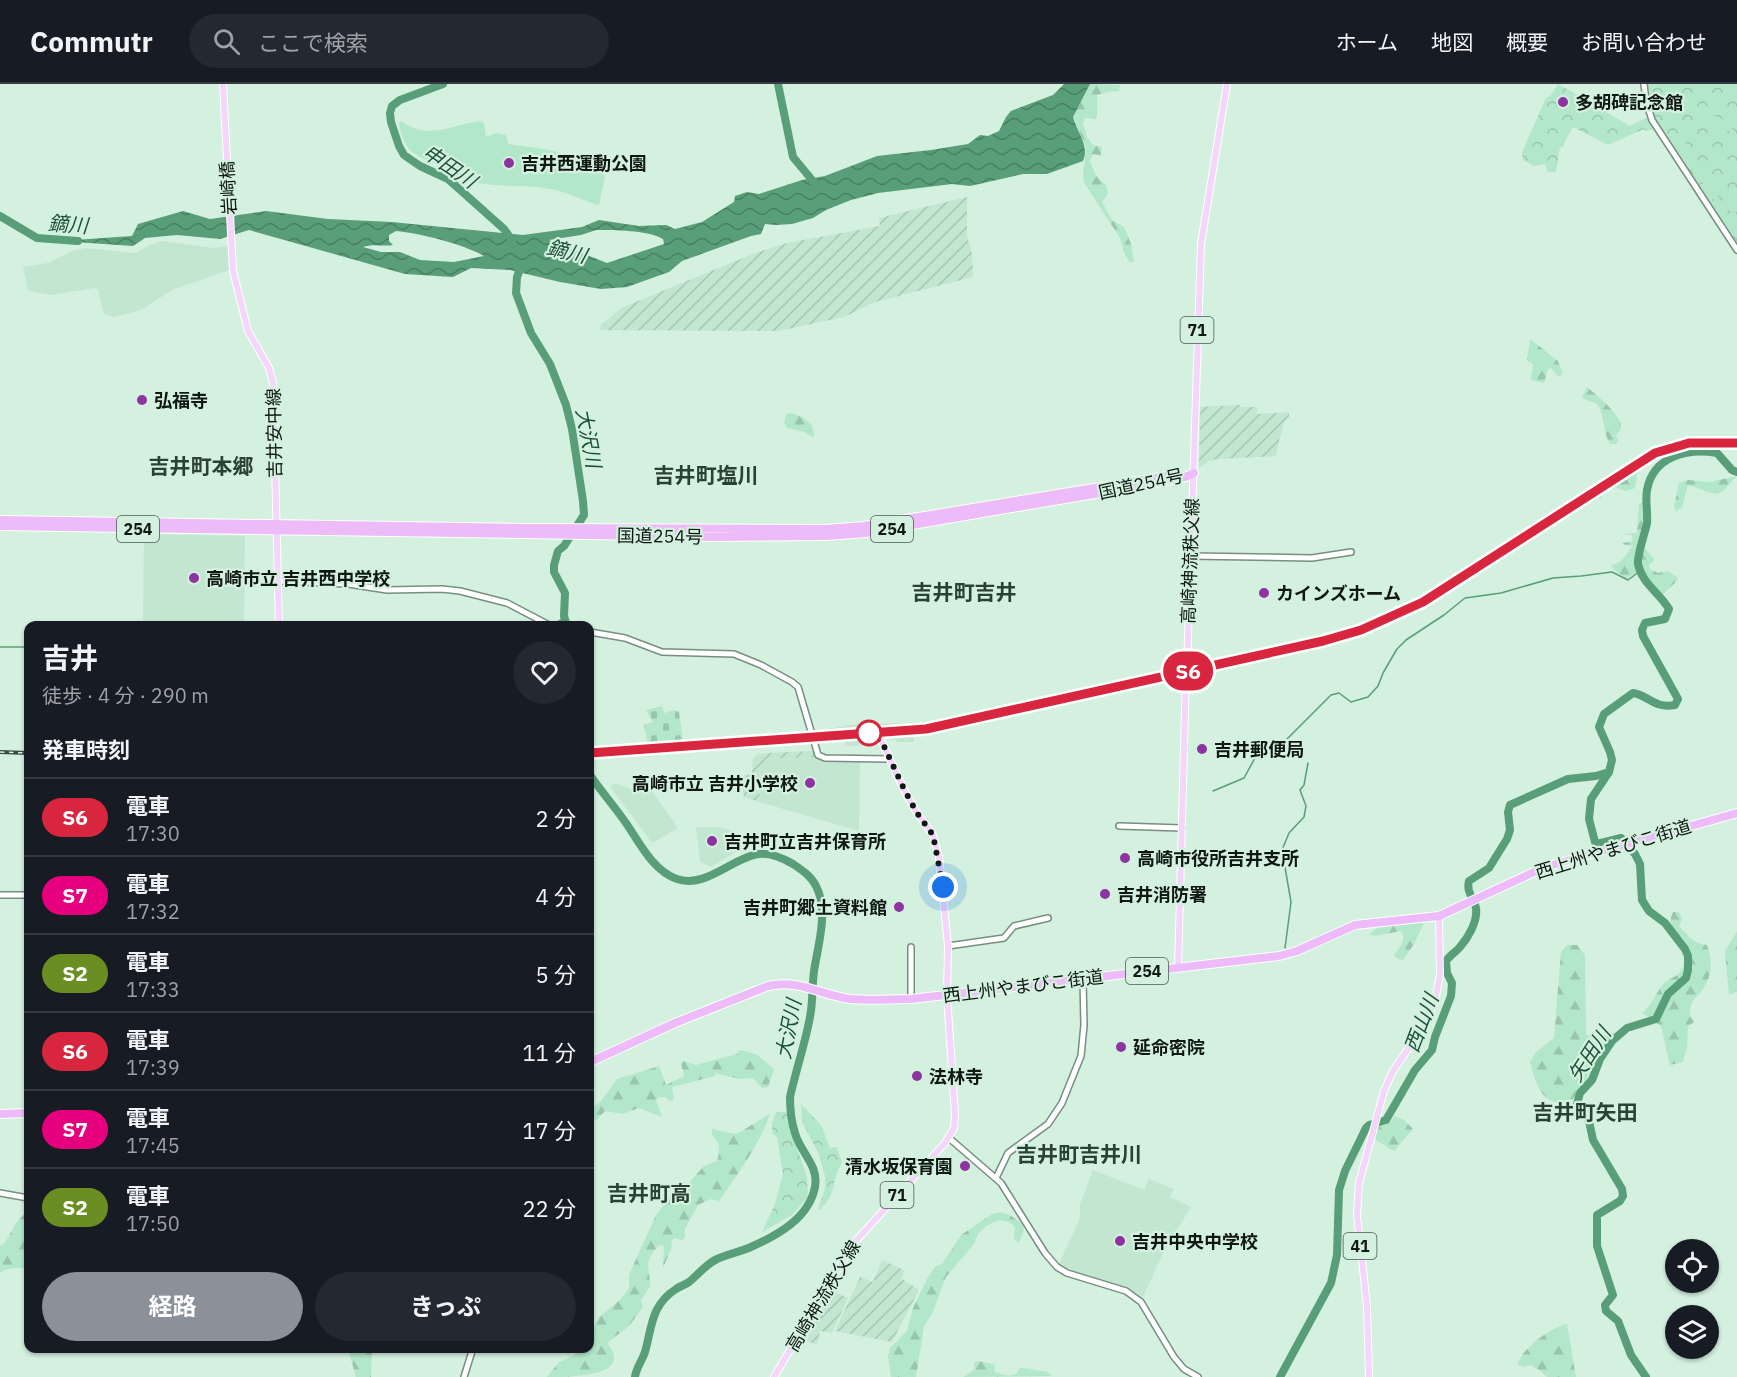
<!DOCTYPE html>
<html lang="ja">
<meta charset="utf-8">
<style>
body{margin:0;font-family:"IBM Plex Sans","Noto Sans JP",sans-serif;background:#242831;color:#f1f3f6;height:100vh;display:flex;flex-direction:column;font-size:22px;white-space:nowrap}
*{box-sizing:border-box;margin:0}
p{font-size:20px;color:#9ea1a6}
.icon{flex:none;width:33px;height:33px;fill:none;stroke:currentColor;stroke-width:2;stroke-linecap:round;stroke-linejoin:round}
.map{position:relative;flex:1;overflow:hidden}
.panel{position:absolute;left:24px;top:537px;width:570px;height:732px;display:flex;flex-direction:column;background:#171b24;border-radius:12px;box-shadow:0 2px 4px #0004}
.panel>*{flex:none}
.badge{padding:0 12px;border-radius:20px;font-size:21px;line-height:39px}
.fabs{position:absolute;left:1665px;top:1155px;display:grid;gap:12px}
.fabs a{display:grid;place-items:center;width:54px;height:54px;border-radius:50%;background:#171b24;box-shadow:0 2px 4px #0004;font-size:30px}
.you{position:absolute;width:30px;height:30px;margin:-15px;border:4px solid #fff;border-radius:50%;background:#1a73e8;box-shadow:0 0 0 9px #1a73e833}
.map>.badge{position:absolute;translate:-50% -50%;box-shadow:0 0 0 3px #fff}
h2{padding:0 18px;font-size:22px;line-height:54px}
.round{display:grid;place-items:center;flex:none;width:63px;height:63px;border-radius:32px;background:#242831}
.summary{display:flex;align-items:center;justify-content:space-between;height:102px;padding:0 18px}
h1{font-size:28px;font-weight:700;line-height:45px}
.cta{display:flex;gap:12px;margin-top:auto;padding:12px 18px}
.cta a{flex:1;height:69px;border-radius:36px;background:#8c9099;color:#fff;font-size:24px;font-weight:700;line-height:69px;text-align:center}
.cta a+a{background:#242831;color:#f1f3f6}
ul{padding:0;list-style:none}
li{display:flex;align-items:center;gap:18px;height:78px;padding:0 18px;border-top:2px solid #363941}
li div{flex:1}
li b{display:block;font-size:22px}
li em{font-style:normal}
li .badge{min-width:66px;font-weight:700;text-align:center}
header{display:flex;align-items:center;gap:36px;box-sizing:border-box;height:84px;padding:0 30px;background:#171b24;border-bottom:2px solid #363941}
header strong{font-size:28px}
nav{display:flex;gap:33px;margin-inline-start:auto;font-size:21px}
.search{width:420px;height:54px;background:#242831;display:flex;align-items:center;gap:15px;box-sizing:border-box;padding:0 21px;border-radius:33px;color:#9ea1a6;font-size:22px}
.map>svg:first-child{display:block}
.built{fill:#c3e6d1}
.industrial{fill:url(#industrial-furrows)}
.forest{fill:url(#forest-firs)}
.cemetery{fill:url(#cemetery-stones)}
.park{fill:url(#park-crowns)}
.pitch{fill:#b3e7c9}
.water{fill:url(#water-waves);fill-rule:evenodd}
.lines{fill:none;stroke-linecap:round;stroke-linejoin:round}
.stream{stroke:#589e78;stroke-width:1.5}
.river{stroke:#589e78;stroke-width:8}
.minor-casing{stroke:#768f80;stroke-width:8}
.major-casing{stroke:#fff;stroke-width:8}
.highway-casing{stroke:#fff;stroke-width:10}
.minor{stroke:#fff;stroke-width:5}
.major{stroke:#f4d6fb;stroke-width:6}
.highway{stroke:#edbbf8;stroke-width:8}
.rail-casing{stroke:#3c4942;stroke-width:4}
.rail{stroke:#d4f0df;stroke-width:1.5;stroke-dasharray:4.5;stroke-linecap:butt}
.major-bridge-casing{stroke:#fff;stroke-width:8;stroke-linecap:butt}
.major-bridge{stroke:#f4d6fb;stroke-width:6}
.line-casing{stroke:#fff;stroke-width:14}
.line{stroke:#d7263d;stroke-width:9}
.walk{stroke:#0f1813;stroke-width:6;stroke-dasharray:0 10.8}
.poi-dot{fill:#8d34a0;stroke:#d4f0df;stroke-width:2}
.stop-dot{fill:#fff;stroke:#d7263d;stroke-width:3}
.labels{text-anchor:middle;dominant-baseline:central;stroke-width:4.5;stroke-linejoin:round;paint-order:stroke}
.shield{fill:#d4f0df;stroke:#4a5950;stroke-width:1.5}
.shield-label{font-size:16px;font-weight:bold;fill:#0f1813}
.poi-label{font-size:18px;font-weight:bold;fill:#0f1813;stroke:#d4f0df;text-anchor:start}
.street-label{font-size:18px;fill:#0f1813;stroke:#d4f0df}
.water-label{font-size:20px;font-style:italic;fill:#1c5238;stroke:#d4f0df}
.quarter-label{font-size:21px;font-weight:bold;fill:#2a4134;stroke:#d4f0df}
</style>
<header>
<strong>Commutr</strong>
<div class="search"><svg class="icon" aria-label="search" viewBox="0 0 24 24"><circle cx="10" cy="10" r="6"/><path d="M15 15l6 6"/></svg>ここで検索</div>
<nav><a>ホーム</a><a>地図</a><a>概要</a><a>お問い合わせ</a></nav>
</header>
<div class="map">
<svg width="1737" height="1293" viewBox="0 0 1737 1293">
<defs>
<pattern id="industrial-furrows" width="10" height="10" patternUnits="userSpaceOnUse" patternTransform="scale(1.5)"><rect width="10" height="10" fill="#c3e6d1"/><path d="M-1 1l2-2M0 10L10 0M9 11l2-2" fill="none" stroke="#a6c5b3"/></pattern>
<pattern id="forest-firs" width="22" height="20" patternUnits="userSpaceOnUse" patternTransform="scale(1.5)"><rect width="22" height="20" fill="#b3e7c9"/><path d="M5 1l3.5 6h-7zM16 11l3.5 6h-7z" fill="#99c5ac"/></pattern>
<pattern id="cemetery-stones" width="16" height="16" patternUnits="userSpaceOnUse" patternTransform="scale(1.5)"><rect width="16" height="16" fill="#b3e7c9"/><path d="M2 7V4a2 2 0 0 1 4 0v3zM10 15v-3a2 2 0 0 1 4 0v3z" fill="#99c5ac"/></pattern>
<pattern id="park-crowns" width="20" height="18" patternUnits="userSpaceOnUse" patternTransform="scale(1.5)"><rect width="20" height="18" fill="#b3e7c9"/><path d="M2 6a3 3 0 1 1 6 0M12 15a3 3 0 1 1 6 0" fill="none" stroke="#99c5ac"/></pattern>
<pattern id="water-waves" width="16" height="10" patternUnits="userSpaceOnUse" patternTransform="scale(1.5)"><rect width="16" height="10" fill="#589e78"/><path d="M0 5q4-4 8 0t8 0" fill="none" stroke="#478061"/></pattern>
</defs>
<rect width="100%" height="100%" fill="#d4f0df"/>
<path class="built" d="M162 157 214 164 228 162 229 186 172 206 141 226 114 233 104 230 98 206 95 204 51 211 28 207 23 183 48 179 74 166 86 164 136 169 149 161Z
M144 450 245 452 244 538 242 540 143 537Z
M1018 622 1019 627 912 648 914 658H896V656L887 655 863 657 862 661 845 662V655L702 663 701 659 791 652 849 641 957 637Z
M816 673 824 676 856 677 860 680 859 747 759 718 761 688 764 678 767 675Z
M616 700 638 707 649 703 678 744 652 759 611 704V701Z
M696 743H717L738 748 734 765 736 768 711 783 700 778Z
M1093 1086 1144 1106 1149 1095 1174 1105 1170 1113 1191 1123 1164 1167 1143 1213 1130 1205 1067 1186 1059 1180 1080 1134V1121Z"/>
<path class="industrial" d="M967 113V152L972 170 973 193 875 218 844 233 779 247 600 246 601 241 621 224 755 169 787 159 880 142 879 134Z
M1240 321 1241 323H1257V330L1289 328V333L1284 338 1281 352H1280L1276 372 1218 375 1209 377 1199 384 1200 323Z
M813 667 816 673 766 675 764 678V688H761L759 718 744 713 741 695H743L744 691 752 690 753 674 758 670 766 669Z
M882 1176 904 1186 902 1195 919 1206 892 1258 835 1247 860 1193 873 1198Z
M828 1205 848 1214 832 1249 820 1247 817 1261 806 1257V1254L801 1252Z"/>
<path class="forest" d="M1090 0 1120 1 1119 7 1108 8 1097 11V31L1095 35 1085 34 1083 39 1087 53 1093 61 1102 63 1101 72 1093 70 1090 77 1096 92 1106 101 1108 110 1102 118 1112 136 1124 143 1131 160 1134 177 1130 179 1124 169 1120 154 1085 100 1083 95 1086 63 1073 33Z
M1530 255 1558 277 1563 289 1559 293 1551 284 1548 285 1544 299 1531 296 1533 280 1527 276Z
M1587 303C1595 310 1623 332 1621 343 1621 346 1618 349 1616 351L1618 357 1616 360H1610C1602 347 1606 334 1597 320L1582 314Z
M791 329C803 333 814 337 814 351L812 353 804 348 787 344 784 338 786 330Z
M1636 380 1640 388 1637 390 1635 404 1626 407 1614 403 1603 410 1600 416 1599 411 1602 408 1608 406 1615 396Z
M1737 392 1722 408 1715 410 1688 401 1682 423 1676 428 1674 423 1679 399 1688 396 1710 398Z
M1645 417V431L1640 458 1653 474 1654 477 1649 481 1650 485 1658 489 1668 487 1677 493 1678 496 1661 512 1642 486 1627 494 1616 488 1611 482 1621 477 1633 462 1624 461 1623 459 1633 457 1632 451 1623 450 1637 449 1639 420Z
M1673 828H1679L1682 835 1679 842C1688 852 1694 860 1707 861 1712 875 1713 890 1704 903 1696 917 1690 913 1690 932L1694 938 1688 942 1687 963 1683 978 1670 981 1661 942 1642 929C1653 920 1656 908 1665 898 1669 895 1673 894 1677 891 1683 886 1689 872 1687 865 1684 848 1664 847 1673 828Z
M1425 837 1414 860 1403 876 1396 874 1394 871C1400 863 1407 856 1401 847L1374 852 1369 850 1380 842C1387 844 1415 838 1425 837Z
M1737 847V908L1729 911 1725 867Z
M1567 861H1577L1585 871 1586 950 1595 955 1613 949 1616 951V956L1596 973 1591 980 1587 995 1573 1015C1567 1016 1559 1019 1552 1017 1539 1013 1533 990 1530 978L1536 968 1554 954 1561 868Z
M740 966 756 970 774 985 768 1003 762 1004 753 994 739 995 715 989V992L672 1003 674 1015 670 1017 665 1013H659L656 1016 662 1033 639 1024 623 1030 605 1027 598 1035 590 1038V1026L601 1017 617 995 659 982 666 1001 684 992 681 979 684 977 696 981 737 970Z
M770 1030C759 1062 738 1089 719 1117L711 1115 698 1121 685 1145V1153L682 1156 674 1154 671 1158 672 1163 663 1184 664 1162 659 1161C642 1180 650 1180 650 1202L641 1217 643 1223 629 1242 607 1259C636 1293 568 1293 547 1293L559 1278 573 1272 580 1265 590 1264V1251L598 1234 621 1215 629 1204V1191L656 1131 674 1108 686 1102 704 1082 717 1077C720 1067 720 1058 712 1051V1045L734 1050 740 1048Z
M1395 1032 1404 1036 1413 1045 1394 1067 1374 1055 1377 1044 1391 1037Z
M28 1126V1186C21 1183 8 1183 0 1189V1162L5 1159 16 1139Z
M1001 1128 1010 1131 1022 1140 1024 1146 1019 1159 1014 1155 1015 1143 1009 1138 999 1136 986 1142 978 1150 974 1160 946 1193 932 1230 924 1242 916 1293H891L888 1272 890 1264 907 1247 913 1224 928 1193 936 1182 942 1180 961 1151 992 1130Z
M1567 1240 1576 1293H1547L1539 1286 1530 1281 1523 1283 1518 1281C1520 1265 1552 1243 1567 1240Z
M348 1265H372L371 1293H356Z
M979 1277 995 1281 994 1288 1008 1292 1016 1290 1020 1284C1030 1284 1038 1287 1048 1288L1051 1292 964 1293 975 1285 974 1278Z"/>
<path class="cemetery" d="M662 622 664 629 675 626 679 628 683 658 648 660 644 641 653 638 646 626Z"/>
<path class="park" d="M1558 0 1630 42 1648 33 1654 45 1646 47 1644 45 1608 61 1573 43 1562 63H1560L1556 88H1548L1545 80 1534 82 1523 76 1522 68 1546 14 1551 11Z
M1647 0H1737V160L1655 33 1650 20Z
M801 1020 821 1041 830 1064 837 1063 842 1079C830 1097 838 1110 820 1125H818L825 1105V1092L818 1068 802 1038Z
M776 1028H788L797 1064 807 1093 808 1113 792 1131 762 1148 775 1120 783 1090 777 1053 772 1049V1040Z"/>
<path class="pitch" d="M1705 30C1722 31 1737 43 1737 60 1733 54 1729 46 1723 41 1708 28 1686 41 1686 59 1686 68 1716 112 1724 119 1728 122 1732 123 1737 123V128L1725 126 1714 116 1675 59 1681 55C1683 41 1692 33 1705 30Z
M401 37C428 57 451 41 480 37L484 39 486 53 496 49 506 51 508 60C542 65 579 67 605 92L599 121C583 117 567 108 551 105 526 100 498 104 473 98 459 94 449 86 436 80 413 71 403 65 399 39Z"/>
<path class="water" d="M1064 0H1090L1073 33C1077 48 1090 62 1083 77L1047 90H1023L970 102 952 100 878 109 851 116 826 126 813 134 792 140 776 141 765 140 761 150 751 152 682 177 669 188 627 203 601 205 560 198 510 186 471 184 453 193 405 190 249 146 220 155 177 151 145 154 133 162 60 157 132 152 138 140 183 127 210 135 266 127 328 135 392 138 523 151 582 143 599 136 639 142 666 141 675 145 702 138 734 118 735 112 747 108 759 110 802 96 825 92 877 72 931 66 968 60 980 51 988 52 999 47 1006 33 1011 27 1053 11ZM596 146C614 146 648 146 663 155L664 160 607 179 549 156 581 151ZM396 147C419 149 463 160 484 172L454 178 420 176 400 168H381L363 163C374 159 382 163 393 161L389 157V151Z"/>
<g class="lines">
<path class="stream" d="M553 540 561 536 564 532
M0 563H28
M1213 707 1244 694 1255 674 1283 659 1331 611 1339 609 1351 618 1368 613 1378 602 1383 589 1397 565 1406 556 1444 531 1465 514 1501 509 1553 494 1581 492 1612 488 1628 496 1640 487
M1285 864 1291 818 1282 766 1289 749 1304 733 1306 722 1300 706 1304 701 1308 679"/>
<path class="river" d="M443 0 400 16 392 22 390 29 391 38 399 62 404 71 420 82 448 95 504 145 512 156
M778 0 793 73 817 102
M0 132 37 154 78 157
M522 180 517 193 516 209 531 249 550 280 566 321 572 345 583 417 584 431 564 462 558 467 554 481V488L565 509 564 532 567 542
M590 691C601 707 614 722 626 739 639 758 653 787 677 795 705 805 732 774 758 770 771 768 783 774 793 780 802 786 811 792 816 802 829 827 818 861 814 887 812 902 813 918 810 933 805 960 796 986 790 1013 790 1025 791 1037 795 1049 800 1068 819 1081 815 1103 809 1134 778 1151 751 1163 740 1168 727 1170 717 1175 706 1180 698 1191 689 1198 685 1201 680 1202 676 1205 651 1221 652 1243 645 1268 642 1277 636 1284 635 1293
M1280 1293 1331 1199 1337 1171 1339 1106 1345 1087 1366 1044 1369 1041 1386 1036 1415 986 1432 966 1435 953 1451 912 1452 899 1447 889 1446 877C1450 871 1456 868 1460 863 1468 854 1478 837 1476 824 1474 813 1466 809 1469 797L1489 784 1507 755 1510 746 1508 728 1510 721 1568 695 1596 692 1609 688
M1646 1293 1631 1271 1618 1237 1606 1227 1605 1221 1613 1211 1597 1162V1131L1620 1117 1623 1112 1622 1105 1593 1056 1589 1037 1577 1020 1580 1009 1592 996 1600 975 1612 957 1627 944 1656 935 1668 910 1686 894 1688 886V872L1685 865 1665 839 1649 827 1642 816 1640 780 1635 770 1621 754 1597 760 1595 758 1589 735 1591 715 1609 688 1612 676 1610 668 1599 643 1604 630 1633 609C1648 611 1654 625 1675 621L1678 615 1643 552 1642 546 1645 539 1665 535 1669 525C1660 509 1642 500 1638 480 1637 470 1645 450 1647 439 1648 428 1645 417 1647 406 1653 372 1688 364 1717 369L1732 386 1737 388"/>
<defs>
<path id="minor" d="M1644 0 1646 17 1652 36 1737 166
M1190 472 1312 474 1351 468
M278 497 348 500 387 506 442 505 460 507 507 519 551 542
M590 548 625 554 662 568 734 570 761 581 792 598 798 603 818 671 825 674 889 675
M1119 742 1182 744
M0 811H28
M948 862 1004 854 1014 842 1048 834
M911 863V915
M949 1054 1001 1099 1045 1169 1057 1183 1067 1189 1126 1207 1141 1218 1174 1273 1184 1285 1198 1293
M996 1094 1008 1069 1048 1040 1062 1019 1081 972 1084 941 1083 896
M0 1109 28 1114
M464 1293 473 1264"/>
<path id="major" d="M223 0 233 187 248 247 269 284 273 299 279 542
M1187 585 1201 160 1227 0
M1178 884 1186 590
M774 1293 853 1160 945 1059 954 1044 955 1030 947 911 948 862 939 773 933 751 917 729 904 706 882 658
M1369 1293 1367 1222 1357 1131 1359 1099 1384 1007 1393 987 1419 949 1435 918 1440 890 1439 832"/>
<path id="highway" d="M0 436 525 444 826 445 864 442 1167 392
M0 442 713 453 826 452 866 449 1147 401 1185 393 1194 389
M590 978 675 939 768 902C800 895 820 911 850 915 870 917 891 915 911 915L1279 872 1297 867 1355 841 1439 832 1545 783 1737 729
M0 1030 28 1029"/>
</defs>
<use href="#minor" class="minor-casing"/>
<use href="#major" class="major-casing"/>
<use href="#highway" class="highway-casing"/>
<use href="#minor" class="minor"/>
<use href="#major" class="major"/>
<use href="#highway" class="highway"/>
<defs>
<path id="rail" d="M0 668 28 669
M590 669 926 644 1323 557 1361 546 1423 518 1655 369 1689 359H1737"/>
</defs>
<use href="#rail" class="rail-casing"/>
<use href="#rail" class="rail"/>
<defs>
<path id="major-bridge" d="M1186 590 1187 585"/>
</defs>
<use href="#major-bridge" class="major-bridge-casing"/>
<use href="#major-bridge" class="major-bridge"/>
</g>
<g class="lines">
<defs>
<path id="line" d="M590 669 926 645 1323 557 1361 546 1423 518 1655 369 1689 359H1737"/>
</defs>
<use href="#line" class="line-casing"/>
<use href="#line" class="line"/>
<path class="walk" d="M869 649 882 658 904 705 917 729 933 751 943 803"/>
</g>
<g class="poi-dot">
<circle cx="1563" cy="18" r="6"/>
<circle cx="509" cy="79" r="6"/>
<circle cx="142" cy="316" r="6"/>
<circle cx="194" cy="494" r="6"/>
<circle cx="1264" cy="509" r="6"/>
<circle cx="1202" cy="665" r="6"/>
<circle cx="810" cy="699" r="6"/>
<circle cx="712" cy="757" r="6"/>
<circle cx="1125" cy="774" r="6"/>
<circle cx="1105" cy="810" r="6"/>
<circle cx="899" cy="823" r="6"/>
<circle cx="1121" cy="963" r="6"/>
<circle cx="917" cy="992" r="6"/>
<circle cx="965" cy="1082" r="6"/>
<circle cx="1120" cy="1157" r="6"/>
</g>
<circle class="stop-dot" cx="869" cy="649" r="12"/>
<g class="labels">
<g class="shield">
<rect x="1180.5" y="233" width="33" height="26" rx="4.5"/>
<rect x="117" y="432" width="42" height="26" rx="4.5"/>
<rect x="871" y="432" width="42" height="26" rx="4.5"/>
<rect x="1126" y="874" width="42" height="26" rx="4.5"/>
<rect x="880.5" y="1098" width="33" height="26" rx="4.5"/>
<rect x="1343.5" y="1149" width="33" height="26" rx="4.5"/>
</g>
<g class="shield-label">
<text x="1197" y="246">71</text>
<text x="138" y="445">254</text>
<text x="892" y="445">254</text>
<text x="1147" y="887">254</text>
<text x="897" y="1111">71</text>
<text x="1360" y="1162">41</text>
</g>
<g class="poi-label">
<text x="1575" y="18">多胡碑記念館</text>
<text x="521" y="79">吉井西運動公園</text>
<text x="154" y="316">弘福寺</text>
<text x="206" y="494">高崎市立 吉井西中学校</text>
<text x="1276" y="509">カインズホーム</text>
<text x="1214" y="665">吉井郵便局</text>
<text x="798" y="699" text-anchor="end">高崎市立 吉井小学校</text>
<text x="724" y="757">吉井町立吉井保育所</text>
<text x="1137" y="774">高崎市役所吉井支所</text>
<text x="1117" y="810">吉井消防署</text>
<text x="887" y="823" text-anchor="end">吉井町郷土資料館</text>
<text x="1133" y="963">延命密院</text>
<text x="929" y="992">法林寺</text>
<text x="953" y="1082" text-anchor="end">清水坂保育園</text>
<text x="1132" y="1157">吉井中央中学校</text>
</g>
<g class="street-label">
<text transform="translate(228 104) rotate(-93)">岩崎橋</text>
<text transform="translate(274 349) rotate(-91)">吉井安中線</text>
<text transform="translate(1141 400) rotate(-12)">国道254号</text>
<text transform="translate(660 452) rotate(1)">国道254号</text>
<text transform="translate(1190 477) rotate(-88)">高崎神流秩父線</text>
<text transform="translate(1613 765) rotate(-17)">西上州やまびこ街道</text>
<text transform="translate(1023 902) rotate(-7)">西上州やまびこ街道</text>
<text transform="translate(823 1212) rotate(-59)">高崎神流秩父線</text>
</g>
<g class="water-label">
<text transform="translate(450 82) rotate(34)">申田川</text>
<text transform="translate(68 140) rotate(4)">鏑川</text>
<text transform="translate(567 167) rotate(14)">鏑川</text>
<text transform="translate(589 354) rotate(79)">大沢川</text>
<text transform="translate(1421 939) rotate(-69)">西山川</text>
<text transform="translate(788 945) rotate(-79)">大沢川</text>
<text transform="translate(1589 970) rotate(-57)">矢田川</text>
</g>
<g class="quarter-label">
<text x="201" y="382">吉井町本郷</text>
<text x="706" y="391">吉井町塩川</text>
<text x="964" y="508">吉井町吉井</text>
<text x="1585" y="1028">吉井町矢田</text>
<text x="1079" y="1070">吉井町吉井川</text>
<text x="649" y="1109">吉井町高</text>
</g>
</g>
</svg>
<div class="fabs">
<a><svg class="icon" aria-label="locate" viewBox="0 0 24 24"><circle cx="12" cy="12" r="6"/><path d="M12 2v4M12 18v4M2 12h4M18 12h4"/></svg></a>
<a><svg class="icon" aria-label="layers" viewBox="0 0 24 24"><path d="M12 4l9 5-9 5-9-5zM3 14l9 5 9-5"/></svg></a>
</div>
<div class="you" style="left:943px;top:803px"></div>
<b class="badge" style="left:1188px;top:587px;background:#d7263d;color:#fff">S6</b>
<section class="panel">
<div class="summary"><div><h1>吉井</h1><p>徒歩 · 4 分 · 290 m</p></div><a class="round"><svg class="icon" aria-label="heart" viewBox="0 0 24 24"><path d="M12 20l-8-8c-3-5 5-10 8-4 3-6 11-1 8 4z"/></svg></a></div>
<h2>発車時刻</h2>
<ul>
<li><span class="badge" style="background:#d7263d;color:#fff">S6</span><div><b>電車</b><p>17:30</p></div><em>2 分</em></li>
<li><span class="badge" style="background:#e6007e;color:#fff">S7</span><div><b>電車</b><p>17:32</p></div><em>4 分</em></li>
<li><span class="badge" style="background:#6b8e23;color:#fff">S2</span><div><b>電車</b><p>17:33</p></div><em>5 分</em></li>
<li><span class="badge" style="background:#d7263d;color:#fff">S6</span><div><b>電車</b><p>17:39</p></div><em>11 分</em></li>
<li><span class="badge" style="background:#e6007e;color:#fff">S7</span><div><b>電車</b><p>17:45</p></div><em>17 分</em></li>
<li><span class="badge" style="background:#6b8e23;color:#fff">S2</span><div><b>電車</b><p>17:50</p></div><em>22 分</em></li>
</ul>
<div class="cta"><a>経路</a><a>きっぷ</a></div>
</section>
</div>
